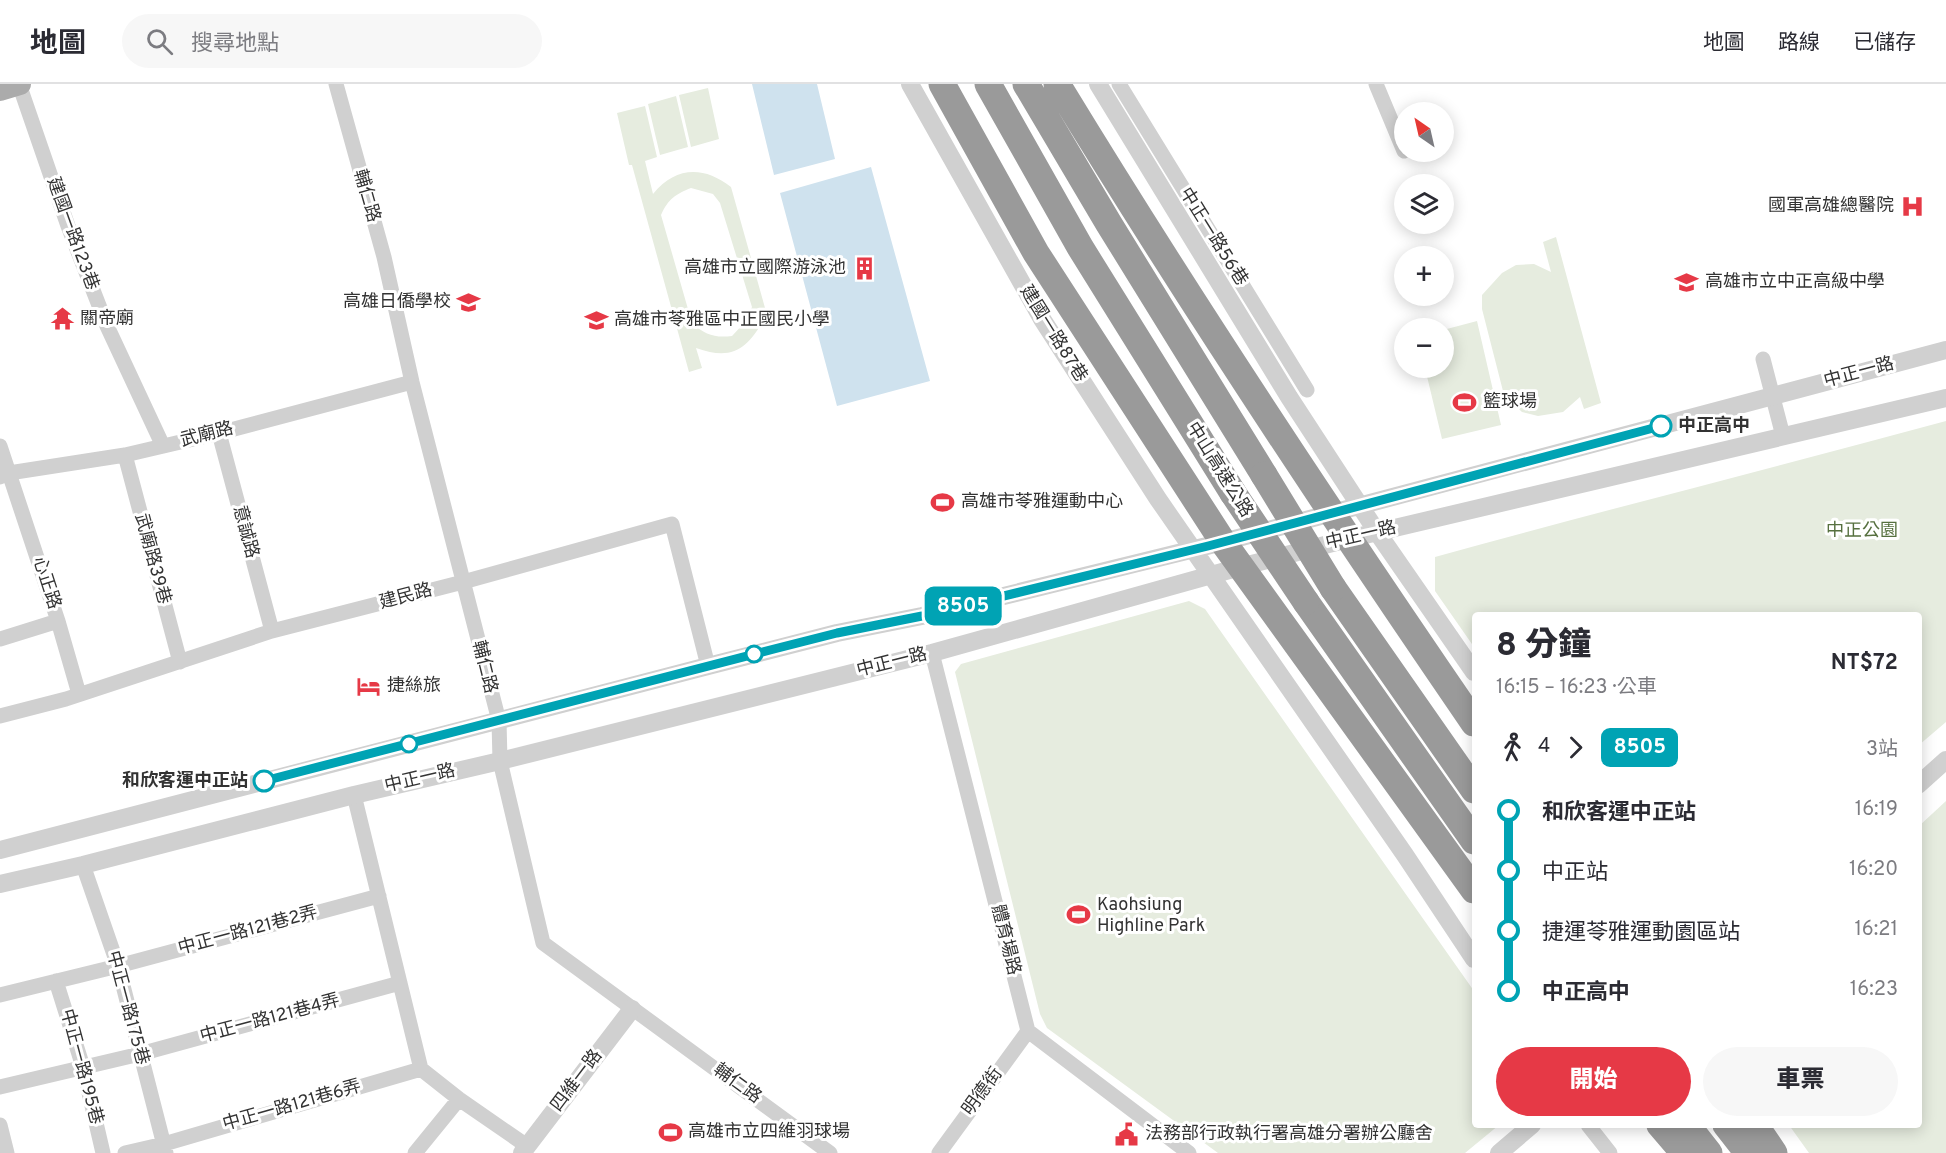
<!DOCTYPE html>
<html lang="zh-TW">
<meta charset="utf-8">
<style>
body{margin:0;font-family:Overpass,"Noto Sans TC",sans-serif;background:#f7f7f7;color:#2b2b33;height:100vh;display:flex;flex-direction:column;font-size:22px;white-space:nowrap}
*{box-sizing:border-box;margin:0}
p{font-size:20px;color:#7c7c81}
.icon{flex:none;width:33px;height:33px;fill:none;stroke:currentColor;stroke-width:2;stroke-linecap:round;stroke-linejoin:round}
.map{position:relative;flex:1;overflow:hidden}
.sheet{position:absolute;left:1472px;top:528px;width:450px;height:516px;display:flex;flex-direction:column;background:#fff;border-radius:6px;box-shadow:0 3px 15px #0003}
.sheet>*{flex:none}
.badge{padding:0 12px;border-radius:9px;font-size:21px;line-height:39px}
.needle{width:39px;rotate:326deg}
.controls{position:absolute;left:1394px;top:18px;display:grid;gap:12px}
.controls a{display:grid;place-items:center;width:60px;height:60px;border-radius:50%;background:#fff;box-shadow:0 3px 15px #0003;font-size:30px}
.map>.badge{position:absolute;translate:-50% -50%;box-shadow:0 0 0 3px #fff}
.legs{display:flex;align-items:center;gap:9px;height:66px;padding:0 24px;font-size:20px}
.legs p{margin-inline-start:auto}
.head{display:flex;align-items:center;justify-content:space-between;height:102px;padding:0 24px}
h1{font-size:33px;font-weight:800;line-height:45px}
.button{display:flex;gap:12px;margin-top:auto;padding:12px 24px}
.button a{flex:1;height:69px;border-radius:36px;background:#e63946;color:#fff;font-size:24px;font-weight:800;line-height:69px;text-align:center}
.button a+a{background:#f7f7f7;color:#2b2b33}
ul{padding:0 24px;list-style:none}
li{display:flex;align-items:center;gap:21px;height:60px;font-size:22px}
li i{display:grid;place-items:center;width:9px;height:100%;margin:0 8px;background:currentColor}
li i::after{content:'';width:15px;height:15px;margin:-8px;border:4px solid;border-radius:50%;background:#fff}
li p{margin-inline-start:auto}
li:first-child i{background:linear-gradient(#0000 50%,currentColor 0)}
li:last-child i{background:linear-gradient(currentColor 50%,#0000 0)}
header{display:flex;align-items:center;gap:36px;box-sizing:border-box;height:84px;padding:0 30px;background:#fff;border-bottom:2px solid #e1e1e2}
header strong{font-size:28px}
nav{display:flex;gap:33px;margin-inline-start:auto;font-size:21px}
.search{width:420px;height:54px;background:#f7f7f7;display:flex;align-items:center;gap:15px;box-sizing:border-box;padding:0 21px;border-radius:33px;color:#7c7c81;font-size:22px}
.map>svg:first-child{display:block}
.green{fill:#e6ecdf;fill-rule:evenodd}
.water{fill:#cfe2ee}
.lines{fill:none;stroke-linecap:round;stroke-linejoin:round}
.minor{stroke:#d0d0d0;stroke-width:15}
.tertiary{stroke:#d0d0d0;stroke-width:18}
.primary{stroke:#ababab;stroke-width:22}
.motorway{stroke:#9a9a9a;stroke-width:27}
.motorway-bridge{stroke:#9a9a9a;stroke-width:27}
.line-1-casing{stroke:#fff;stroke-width:14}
.line-1{stroke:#00a3b4;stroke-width:9}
.stop-1-dot{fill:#fff;stroke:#00a3b4;stroke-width:3}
.labels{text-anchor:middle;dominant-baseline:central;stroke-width:6;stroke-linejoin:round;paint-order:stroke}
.street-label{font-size:18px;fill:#333;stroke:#fff}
.poi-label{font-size:18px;fill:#333;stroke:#fff;text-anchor:start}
.stop-label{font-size:18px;font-weight:bold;fill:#333;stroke:#fff;text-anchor:start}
.park-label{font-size:18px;fill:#56703f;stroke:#fff}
</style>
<header>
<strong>地圖</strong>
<div class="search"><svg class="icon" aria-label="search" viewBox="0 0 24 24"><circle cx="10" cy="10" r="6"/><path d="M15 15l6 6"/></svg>搜尋地點</div>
<nav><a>地圖</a><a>路線</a><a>已儲存</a></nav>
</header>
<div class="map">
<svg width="1946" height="1069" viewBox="0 0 1946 1069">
<rect width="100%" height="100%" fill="#fff"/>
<path class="green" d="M708 4 719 55 691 63 679 11Z
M676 12 688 63 660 71 648 20Z
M645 22 657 73 645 77 653 110C675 83 703 81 731 103L767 231C748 263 735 278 696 264L702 284 689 288 632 81H629L617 29ZM691 104 713 110 720 119 752 223 746 237 732 252C715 254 705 251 692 239L661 131C668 115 676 110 691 104Z
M1556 153 1601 319 1584 325 1580 313 1563 328 1538 332 1522 328 1504 311 1482 225V211L1502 189 1516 181 1534 180 1551 188 1543 158Z
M1477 237 1501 341 1442 355 1425 284H1443V246Z
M1946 337V638L1919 661 1918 531H1474V563L1435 507V473C1605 426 1776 383 1946 337Z
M1189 517 1205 525 1474 907V1041H1499L1465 1069H1218L1047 944 1040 930 955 588 961 580Z
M1946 717V1069H1809L1789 1041H1918L1919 742Z"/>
<path class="water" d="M752 0H817L835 75 774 91Z
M871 83 930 297 837 322 780 109Z"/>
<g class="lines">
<path class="minor" d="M19 0 68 142 107 242 163 362
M336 0 384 173 412 298 499 637 500 677 543 859 830 1069
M1119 0 1307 306
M1376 0 1404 67
M1763 275 1783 352
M219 349 272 547
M0 362 58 537 79 610
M125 371 180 578
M0 393 9 389 125 371 219 349 412 298
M0 555 58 537
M932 569 1028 947 1189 1069
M0 632 66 615 272 547 463 498 672 440 708 582
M354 711 421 985 459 1015 527 1062
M83 781 118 882 166 1069
M56 897 83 983 103 1069
M0 911 118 882 379 812
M0 1003 140 970 400 899
M0 1041 7 1069
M1588 1041 1610 1069
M125 1069 164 1060 421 985
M415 1069 459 1015
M939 1069 1028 947"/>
<path class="tertiary" d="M910 0 1042 235 1158 415 1405 771 1474 875
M1098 0 1289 313 1377 448 1474 588
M1918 701 1946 676
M0 766 708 582 837 549 922 532 1223 458 1946 266
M0 800 83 781 354 711 500 677 932 569 1240 483 1348 455 1946 314
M522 1069 632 925
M1499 1069 1532 1041"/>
<path class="primary" d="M0 6 20 0"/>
<path class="motorway" d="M942 0 1036 169 1223 458 1474 806
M988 0 1080 163 1233 409
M1026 0 1109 140 1264 391
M1057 0C1189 217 1330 429 1474 639
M1333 504 1474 706
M1306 518 1474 757
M1660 1041 1684 1069
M1687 1041 1709 1069
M1726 1041 1748 1069
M1755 1041 1774 1069"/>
<path class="motorway-bridge" d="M1264 391 1333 504
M1233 409 1306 518"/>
</g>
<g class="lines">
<defs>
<path id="line-1" d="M264 697 774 565 837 549 922 532 1208 462 1661 342"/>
</defs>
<use href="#line-1" class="line-1-casing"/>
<use href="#line-1" class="line-1"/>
</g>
<defs>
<symbol id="hospital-bare" viewBox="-9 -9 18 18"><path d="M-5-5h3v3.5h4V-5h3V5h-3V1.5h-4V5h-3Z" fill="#e63946" stroke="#fff" stroke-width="2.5" paint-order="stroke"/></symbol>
<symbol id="building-bare" viewBox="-9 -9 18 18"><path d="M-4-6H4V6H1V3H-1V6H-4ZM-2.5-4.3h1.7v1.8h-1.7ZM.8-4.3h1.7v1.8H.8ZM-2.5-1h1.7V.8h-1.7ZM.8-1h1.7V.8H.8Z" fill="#e63946" stroke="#fff" stroke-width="2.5" paint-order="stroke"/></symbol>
<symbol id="school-bare" viewBox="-9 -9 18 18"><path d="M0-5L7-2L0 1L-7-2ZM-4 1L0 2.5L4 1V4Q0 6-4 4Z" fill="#e63946" stroke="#fff" stroke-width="2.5" paint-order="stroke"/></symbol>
<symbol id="temple-bare" viewBox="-9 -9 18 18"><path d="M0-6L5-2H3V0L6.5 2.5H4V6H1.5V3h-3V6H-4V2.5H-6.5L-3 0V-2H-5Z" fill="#e63946" stroke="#fff" stroke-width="2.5" paint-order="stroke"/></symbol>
<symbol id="stadium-bare" viewBox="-9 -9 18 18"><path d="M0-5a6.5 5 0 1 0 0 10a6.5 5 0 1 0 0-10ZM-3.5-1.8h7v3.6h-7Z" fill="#e63946" stroke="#fff" stroke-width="2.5" paint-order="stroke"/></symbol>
<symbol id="hotel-bare" viewBox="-9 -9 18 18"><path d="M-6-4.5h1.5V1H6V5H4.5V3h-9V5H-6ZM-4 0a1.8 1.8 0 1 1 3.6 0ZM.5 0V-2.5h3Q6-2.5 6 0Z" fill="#e63946" stroke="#fff" stroke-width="2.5" paint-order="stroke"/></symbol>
<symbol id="civic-bare" viewBox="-9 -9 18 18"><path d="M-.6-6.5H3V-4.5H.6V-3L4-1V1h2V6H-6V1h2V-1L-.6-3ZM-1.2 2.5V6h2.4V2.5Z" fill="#e63946" stroke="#fff" stroke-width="2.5" paint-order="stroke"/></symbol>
</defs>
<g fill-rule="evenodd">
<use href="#hospital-bare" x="1896" y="106" width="33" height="33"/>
<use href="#building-bare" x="848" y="168" width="33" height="33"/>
<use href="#school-bare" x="1670" y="182" width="33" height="33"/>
<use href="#school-bare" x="452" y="202" width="33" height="33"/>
<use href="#temple-bare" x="46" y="218" width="33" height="33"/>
<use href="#school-bare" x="580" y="220" width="33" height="33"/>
<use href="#stadium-bare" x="1448" y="302" width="33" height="33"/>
<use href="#stadium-bare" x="926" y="402" width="33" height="33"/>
<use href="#hotel-bare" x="352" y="586" width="33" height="33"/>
<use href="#stadium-bare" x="1062" y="814" width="33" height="33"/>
<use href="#stadium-bare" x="654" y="1032" width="33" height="33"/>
<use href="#civic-bare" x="1110" y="1034" width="33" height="33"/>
</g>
<g class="stop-1-dot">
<circle cx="1661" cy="342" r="10"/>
<circle cx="754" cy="570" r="8"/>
<circle cx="409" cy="660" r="8"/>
<circle cx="264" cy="697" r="10"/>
</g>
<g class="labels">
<g class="street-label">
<text transform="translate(366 112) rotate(74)">輔仁路</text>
<text transform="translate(72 150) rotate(70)">建國一路123巷</text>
<text transform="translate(1213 153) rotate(58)">中正一路56巷</text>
<text transform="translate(1053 250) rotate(58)">建國一路87巷</text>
<text transform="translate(1859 289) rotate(-15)">中正一路</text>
<text transform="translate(207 351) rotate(-14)">武廟路</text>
<text transform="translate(1219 386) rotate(58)">中山高速公路</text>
<text transform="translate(245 448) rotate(75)">意誠路</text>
<text transform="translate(1361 452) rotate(-13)">中正一路</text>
<text transform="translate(152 475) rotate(75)">武廟路39巷</text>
<text transform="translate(46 499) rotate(72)">心正路</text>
<text transform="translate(406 513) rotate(-15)">建民路</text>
<text transform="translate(892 579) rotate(-14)">中正一路</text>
<text transform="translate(484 583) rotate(76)">輔仁路</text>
<text transform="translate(420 695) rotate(-13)">中正一路</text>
<text transform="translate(248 847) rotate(-15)">中正一路121巷2弄</text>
<text transform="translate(1005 856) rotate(76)">體育場路</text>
<text transform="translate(127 924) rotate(75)">中正一路175巷</text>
<text transform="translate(270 935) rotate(-15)">中正一路121巷4弄</text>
<text transform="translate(81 983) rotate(75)">中正一路195巷</text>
<text transform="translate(577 997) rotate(-53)">四維一路</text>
<text transform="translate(737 1000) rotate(36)">輔仁路</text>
<text transform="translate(983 1008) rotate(-54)">明德街</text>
<text transform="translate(292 1022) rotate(-16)">中正一路121巷6弄</text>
</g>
<g class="poi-label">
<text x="1894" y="122" text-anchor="end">國軍高雄總醫院</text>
<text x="846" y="184" text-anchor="end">高雄市立國際游泳池</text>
<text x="1705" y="198">高雄市立中正高級中學</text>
<text x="451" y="218" text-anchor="end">高雄日僑學校</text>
<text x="80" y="235">關帝廟</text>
<text x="614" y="236">高雄市苓雅區中正國民小學</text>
<text x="1483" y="318">籃球場</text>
<text x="961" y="418">高雄市苓雅運動中心</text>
<text x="387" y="602">捷絲旅</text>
<text x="1097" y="821">Kaohsiung<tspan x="1097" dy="21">Highline Park</tspan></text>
<text x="688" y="1048">高雄市立四維羽球場</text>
<text x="1145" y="1050">法務部行政執行署高雄分署辦公廳舍</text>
</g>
<g class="stop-label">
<text x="1678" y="342">中正高中</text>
<text x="248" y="697" text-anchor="end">和欣客運中正站</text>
</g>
<g class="park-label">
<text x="1862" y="447">中正公園</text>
</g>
</g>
</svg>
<div class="controls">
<a><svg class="needle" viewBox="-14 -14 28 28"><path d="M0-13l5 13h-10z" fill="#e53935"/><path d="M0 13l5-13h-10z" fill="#7c7c81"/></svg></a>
<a><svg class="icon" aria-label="layers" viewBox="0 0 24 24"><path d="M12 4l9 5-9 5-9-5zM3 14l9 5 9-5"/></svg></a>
<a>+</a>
<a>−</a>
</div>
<b class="badge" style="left:963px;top:522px;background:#00a3b4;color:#fff">8505</b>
<section class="sheet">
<div class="head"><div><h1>8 分鐘</h1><p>16:15 – 16:23 · 公車</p></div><b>NT$72</b></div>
<div class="legs"><svg class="icon" aria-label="walk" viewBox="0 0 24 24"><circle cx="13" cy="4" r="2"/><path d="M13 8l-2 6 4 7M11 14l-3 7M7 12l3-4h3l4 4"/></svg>4<svg class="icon" aria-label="forward" viewBox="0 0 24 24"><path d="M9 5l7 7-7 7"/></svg><b class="badge" style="background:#00a3b4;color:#fff">8505</b><p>3站</p></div>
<ul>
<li><i style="color:#00a3b4"></i><b>和欣客運中正站</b><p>16:19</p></li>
<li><i style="color:#00a3b4"></i><span>中正站</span><p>16:20</p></li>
<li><i style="color:#00a3b4"></i><span>捷運苓雅運動園區站</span><p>16:21</p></li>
<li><i style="color:#00a3b4"></i><b>中正高中</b><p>16:23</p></li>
</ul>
<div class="button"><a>開始</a><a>車票</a></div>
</section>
</div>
